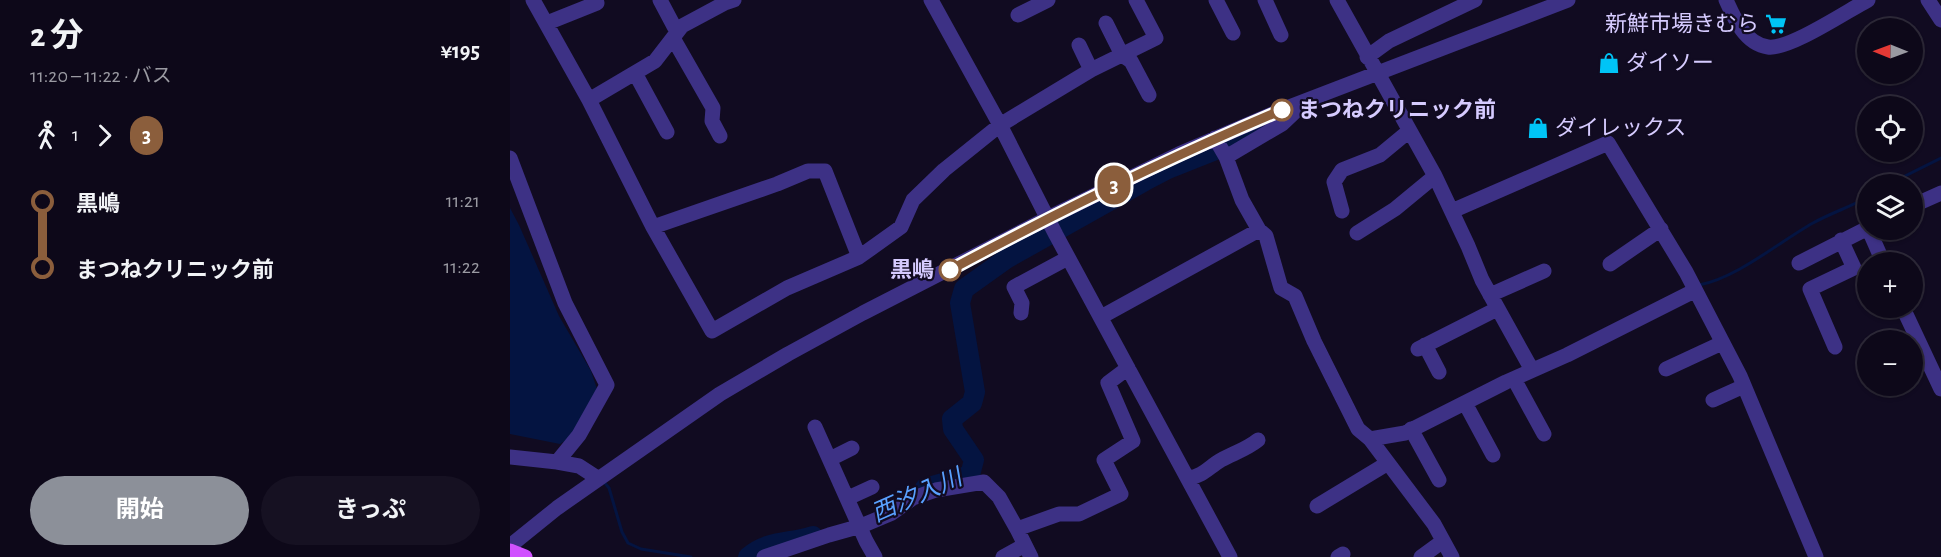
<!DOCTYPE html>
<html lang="ja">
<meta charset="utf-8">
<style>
body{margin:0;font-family:"Alegreya Sans","Noto Sans JP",sans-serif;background:#161122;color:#f1f3f6;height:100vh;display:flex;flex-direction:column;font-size:22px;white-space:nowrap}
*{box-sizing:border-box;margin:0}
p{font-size:20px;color:#9a9aa2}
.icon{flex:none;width:33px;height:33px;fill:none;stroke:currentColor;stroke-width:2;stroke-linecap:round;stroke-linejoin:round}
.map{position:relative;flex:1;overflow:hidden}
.panel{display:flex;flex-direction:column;background:#0d0819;width:510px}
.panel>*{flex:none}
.badge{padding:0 12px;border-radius:20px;font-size:21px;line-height:39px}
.needle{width:39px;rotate:271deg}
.tools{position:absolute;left:1347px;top:18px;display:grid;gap:12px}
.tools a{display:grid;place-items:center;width:66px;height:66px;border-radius:50%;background:#0d0819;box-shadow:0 2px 4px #0004,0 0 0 2px #2d2938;font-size:30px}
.map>.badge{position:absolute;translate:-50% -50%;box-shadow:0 0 0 3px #fff}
.legs{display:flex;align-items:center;gap:9px;height:66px;padding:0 30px;font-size:20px}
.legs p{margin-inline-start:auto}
.summary{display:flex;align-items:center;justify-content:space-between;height:102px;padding:0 30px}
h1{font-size:33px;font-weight:700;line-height:45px}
.primary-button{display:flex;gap:12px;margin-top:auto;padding:12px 30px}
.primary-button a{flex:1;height:69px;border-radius:36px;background:#8c9099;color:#fff;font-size:24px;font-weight:700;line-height:69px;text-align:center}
.primary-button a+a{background:#161122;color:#f1f3f6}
ul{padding:0 30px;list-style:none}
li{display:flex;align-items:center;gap:21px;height:66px;font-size:22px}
li i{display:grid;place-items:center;width:9px;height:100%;margin:0 8px;background:currentColor}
li i::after{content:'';width:15px;height:15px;margin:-8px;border:4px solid;border-radius:50%;background:#0d0819}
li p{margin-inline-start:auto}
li:first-child i{background:linear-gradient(#0000 50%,currentColor 0)}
li:last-child i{background:linear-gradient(currentColor 50%,#0000 0)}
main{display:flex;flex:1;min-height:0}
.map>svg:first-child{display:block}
.water{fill:#041441}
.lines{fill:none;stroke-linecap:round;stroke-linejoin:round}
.stream{stroke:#041441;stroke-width:3}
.river{stroke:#041441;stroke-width:20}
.minor{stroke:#3d3185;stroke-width:15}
.major{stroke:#d052ff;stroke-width:15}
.line-1-casing{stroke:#fff;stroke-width:14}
.line-1{stroke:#8b5e3c;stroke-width:9}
.stop-1-dot{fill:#fff;stroke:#8b5e3c;stroke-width:3}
.labels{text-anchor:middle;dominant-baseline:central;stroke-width:4.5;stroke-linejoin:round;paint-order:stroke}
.poi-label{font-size:22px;fill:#d6cbff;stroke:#110b21;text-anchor:start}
.stop-label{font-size:22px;font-weight:bold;fill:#d6cbff;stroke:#110b21;text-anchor:start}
.water-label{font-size:24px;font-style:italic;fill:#59a1ff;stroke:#110b21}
</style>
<main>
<section class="panel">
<div class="summary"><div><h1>2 分</h1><p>11:20 – 11:22 · バス</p></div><b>¥195</b></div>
<div class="legs"><svg class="icon" aria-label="walk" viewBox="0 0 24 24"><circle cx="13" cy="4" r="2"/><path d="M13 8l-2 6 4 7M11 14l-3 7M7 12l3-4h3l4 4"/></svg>1<svg class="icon" aria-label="forward" viewBox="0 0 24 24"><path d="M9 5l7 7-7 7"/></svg><b class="badge" style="background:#8b5e3c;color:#fff">3</b></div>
<ul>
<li><i style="color:#8b5e3c"></i><b>黒嶋</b><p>11:21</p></li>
<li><i style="color:#8b5e3c"></i><b>まつねクリニック前</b><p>11:22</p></li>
</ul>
<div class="primary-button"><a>開始</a><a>きっぷ</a></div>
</section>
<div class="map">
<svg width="1431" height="557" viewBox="0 0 1431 557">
<rect width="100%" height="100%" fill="#110b21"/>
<path class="water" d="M0 208 9 225 49 316 81 371 87 389V399L58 439 50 444 0 434Z"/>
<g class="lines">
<path class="stream" d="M1379 184 1431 158
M1189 285C1227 278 1269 242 1303 223 1321 213 1340 207 1358 197
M94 482 99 488 112 532 118 543 131 549 181 557"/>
<path class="river" d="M415 488 460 475 464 460 443 429 442 419 462 403 465 392 450 303 454 289 496 259 635 181 658 169 746 134
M238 557C260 539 279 544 303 536"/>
<path class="minor" d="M23 0 79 100 143 227 202 331 277 288 349 257 391 227 403 200 434 170 490 125 581 70 646 38 626 0
M150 0 167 32
M421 0 490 125 546 235 720 557
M706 0 723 33
M755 0 771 35
M827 0 925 176 958 246 972 280 1022 370
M1216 0C1224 18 1235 44 1258 47 1279 50 1337 11 1358 0
M1418 0 1431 20
M508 15 538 0
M37 23 87 3
M596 23 612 55 621 61 639 95
M163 38 203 108 202 121 210 136
M569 45 581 70
M857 57 879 41 965 0
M125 73 157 132
M79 100 145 61 172 26 215 3 224 0
M705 138 716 157 732 200 749 230
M716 157 772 124 791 106
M0 158 55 303 97 385 69 435 47 462 69 466 89 479
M1402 206 1431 193
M832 211 824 182 832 170 870 155 899 131
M942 211 1098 143 1176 272 1230 376 1306 557
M143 227 267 184 298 171H315L349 257
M1359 230 1373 262
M847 233 885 209 925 176
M1289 263 1358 228
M1100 264 1151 229
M980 295 1034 271
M1393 308 1431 389
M511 313 512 303 504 287 558 258
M591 317 749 230 756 236 771 288 785 296 804 341 848 429 860 439 924 524 942 557
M915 345 929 372
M1325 347 1300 289 1344 268 1331 240
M908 349 987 309
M1156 369 1212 343
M1004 379 1034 434
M1203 400 1234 386
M955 403 983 455
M305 427 356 541 365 557
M901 429 929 480
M860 439 895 433 996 382 1057 355 1184 291
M0 457 47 462
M320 459 342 448
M679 478C693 476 699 467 711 460 724 453 737 449 748 440
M338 498 362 487
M807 506 878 463
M507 529 521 557
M0 546 47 508 210 394 278 354 353 313 538 218 669 154 774 109 1058 0
M254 557 319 535 351 526 382 513 403 498 426 490 474 482 489 497 507 529 549 514H569L611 494 594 460 623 441 598 383 618 368
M493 557 515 545
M828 557 833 554
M911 557 933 541"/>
<path class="major" d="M0 551 15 557"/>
</g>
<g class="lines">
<defs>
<path id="line-1" d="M440 270C548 212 658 158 772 110"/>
</defs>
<use href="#line-1" class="line-1-casing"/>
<use href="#line-1" class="line-1"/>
</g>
<defs>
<symbol id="supermarket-bare" viewBox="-9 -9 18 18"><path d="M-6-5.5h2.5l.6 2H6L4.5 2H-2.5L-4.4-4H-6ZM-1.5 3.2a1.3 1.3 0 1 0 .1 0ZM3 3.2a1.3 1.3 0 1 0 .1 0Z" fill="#00c4f6" stroke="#110b21" stroke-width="2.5" paint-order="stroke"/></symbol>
<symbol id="shop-bare" viewBox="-9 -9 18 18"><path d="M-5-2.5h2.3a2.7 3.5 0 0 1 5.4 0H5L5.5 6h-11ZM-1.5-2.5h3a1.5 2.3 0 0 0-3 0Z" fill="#00c4f6" stroke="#110b21" stroke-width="2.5" paint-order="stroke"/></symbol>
</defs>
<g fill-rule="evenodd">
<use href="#supermarket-bare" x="1251" y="9" width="30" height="30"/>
<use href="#shop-bare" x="1084" y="48" width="30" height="30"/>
<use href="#shop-bare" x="1013" y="113" width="30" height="30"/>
</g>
<g class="stop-1-dot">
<circle cx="772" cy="110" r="10"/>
<circle cx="440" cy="270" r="10"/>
</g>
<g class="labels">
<g class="poi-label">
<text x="1249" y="24" text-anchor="end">新鮮市場きむら</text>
<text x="1116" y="63">ダイソー</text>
<text x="1045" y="128">ダイレックス</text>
</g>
<g class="stop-label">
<text x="788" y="110">まつねクリニック前</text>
<text x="424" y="270" text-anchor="end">黒嶋</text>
</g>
<g class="water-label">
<text transform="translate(407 496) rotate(-24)">西汐入川</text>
</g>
</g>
</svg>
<div class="tools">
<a><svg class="needle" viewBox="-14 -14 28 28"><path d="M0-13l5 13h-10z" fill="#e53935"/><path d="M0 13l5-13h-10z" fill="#9a9aa2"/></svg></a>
<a><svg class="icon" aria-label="locate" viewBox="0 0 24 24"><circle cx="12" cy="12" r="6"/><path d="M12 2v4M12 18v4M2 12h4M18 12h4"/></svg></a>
<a><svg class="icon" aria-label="layers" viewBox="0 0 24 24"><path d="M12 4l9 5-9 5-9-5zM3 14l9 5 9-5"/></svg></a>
<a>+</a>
<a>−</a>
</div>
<b class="badge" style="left:604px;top:185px;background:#8b5e3c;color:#fff">3</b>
</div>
</main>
